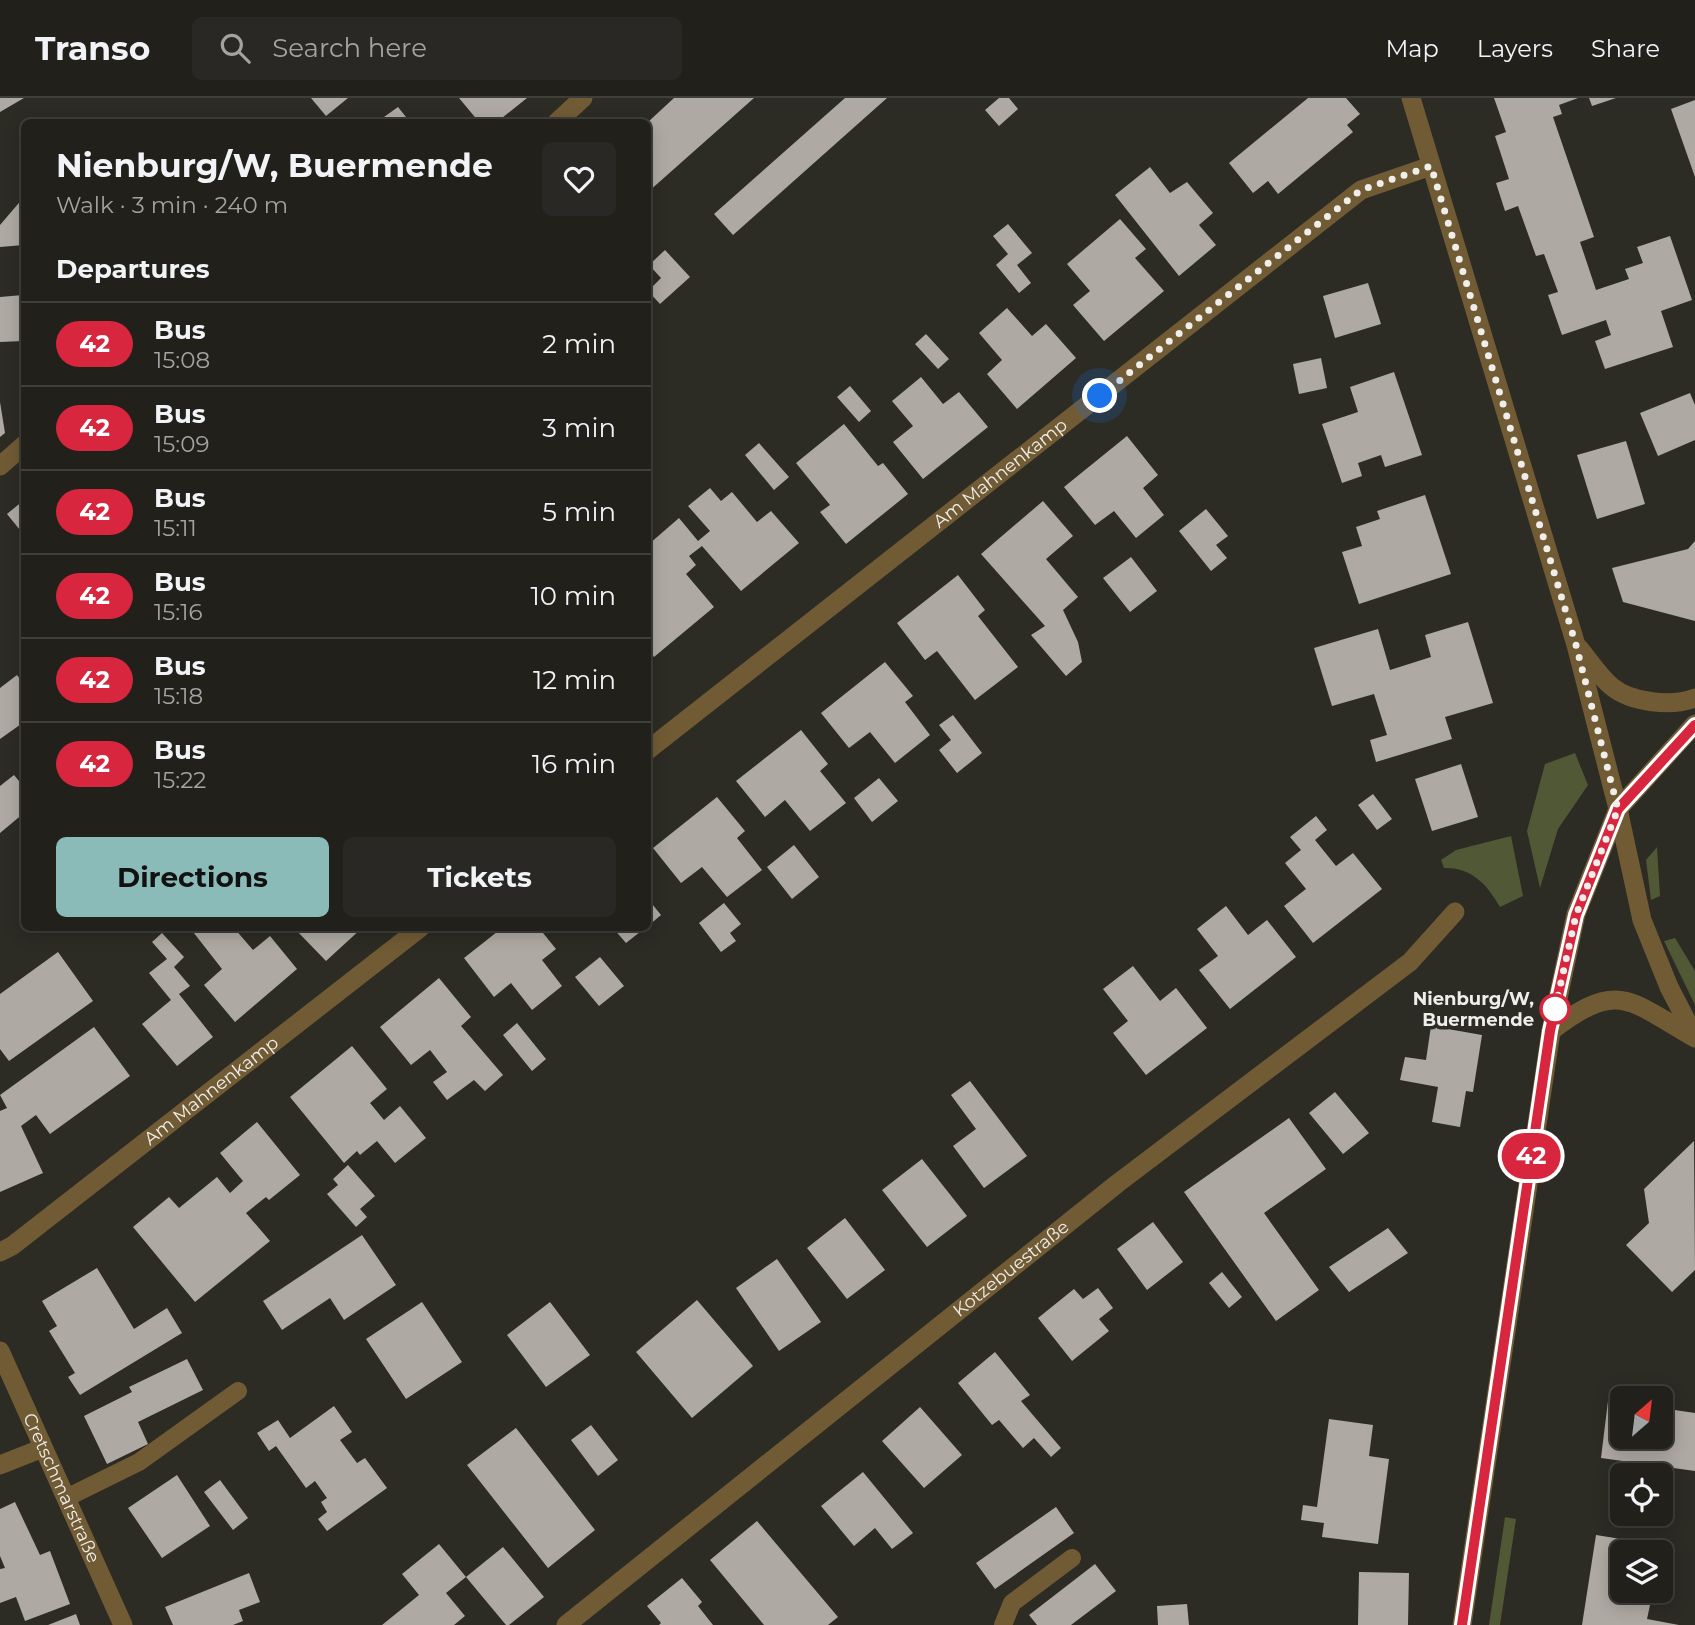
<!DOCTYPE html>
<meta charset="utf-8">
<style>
body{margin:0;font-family:Montserrat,sans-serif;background:#292824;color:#f1f3f6;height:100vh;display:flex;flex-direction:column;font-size:26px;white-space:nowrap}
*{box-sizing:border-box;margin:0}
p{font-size:23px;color:#a2a3a3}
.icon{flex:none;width:38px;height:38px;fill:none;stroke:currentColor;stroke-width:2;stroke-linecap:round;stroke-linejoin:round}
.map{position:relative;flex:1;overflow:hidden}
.details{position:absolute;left:21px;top:21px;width:630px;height:812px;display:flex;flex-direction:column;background:#21201b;border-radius:10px;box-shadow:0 4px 18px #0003,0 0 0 2px #3e3e3a}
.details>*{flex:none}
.badge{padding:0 14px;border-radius:23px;font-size:24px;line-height:46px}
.needle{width:46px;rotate:28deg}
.buttons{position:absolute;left:1610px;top:1288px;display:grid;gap:14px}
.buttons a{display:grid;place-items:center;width:63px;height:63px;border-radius:10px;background:#21201b;box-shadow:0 4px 18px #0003,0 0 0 2px #3e3e3a;font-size:35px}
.you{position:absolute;width:35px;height:35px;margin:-18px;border:5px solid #fff;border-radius:50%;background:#1a73e8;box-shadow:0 0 0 10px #1a73e833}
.map>.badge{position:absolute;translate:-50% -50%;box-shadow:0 0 0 4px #fff}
h2{padding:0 35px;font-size:26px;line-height:63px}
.round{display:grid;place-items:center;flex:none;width:74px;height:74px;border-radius:10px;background:#292824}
.overview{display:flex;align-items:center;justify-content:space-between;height:119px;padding:0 35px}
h1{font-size:33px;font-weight:700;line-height:52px}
.button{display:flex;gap:14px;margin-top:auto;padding:14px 35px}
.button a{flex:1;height:80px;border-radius:10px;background:#8bbbb9;color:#111;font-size:28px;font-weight:700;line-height:80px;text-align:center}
.button a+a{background:#292824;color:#f1f3f6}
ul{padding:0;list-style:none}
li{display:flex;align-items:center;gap:21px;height:84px;padding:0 35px;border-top:2px solid #3e3e3a}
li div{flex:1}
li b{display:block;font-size:26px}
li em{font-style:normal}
li .badge{min-width:77px;font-weight:700;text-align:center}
header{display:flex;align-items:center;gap:42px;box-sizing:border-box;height:98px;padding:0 35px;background:#21201b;border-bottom:2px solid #3e3e3a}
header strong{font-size:33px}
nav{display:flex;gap:38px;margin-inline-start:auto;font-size:24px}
.search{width:490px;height:63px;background:#292824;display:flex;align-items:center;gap:18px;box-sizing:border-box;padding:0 24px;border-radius:10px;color:#a2a3a3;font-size:26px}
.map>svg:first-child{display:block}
.green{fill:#515835}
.building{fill:#afa9a3}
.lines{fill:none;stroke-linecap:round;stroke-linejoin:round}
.service{stroke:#715b35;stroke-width:18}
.minor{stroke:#715b35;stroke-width:19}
.line-casing{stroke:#fff;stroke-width:16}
.line{stroke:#d7263d;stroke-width:10}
.walk{stroke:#efeeea;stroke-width:7;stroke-dasharray:0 12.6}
.stop-dot{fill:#fff;stroke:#d7263d;stroke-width:3.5}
.labels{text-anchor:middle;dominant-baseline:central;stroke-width:7;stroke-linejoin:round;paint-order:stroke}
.street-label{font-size:18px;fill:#efeeea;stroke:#2c2b24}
.stop-label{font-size:18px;font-weight:bold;fill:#efeeea;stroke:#2c2b24;text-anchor:end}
</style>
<header>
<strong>Transo</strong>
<div class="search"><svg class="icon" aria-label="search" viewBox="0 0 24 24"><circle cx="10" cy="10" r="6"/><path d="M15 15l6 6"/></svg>Search here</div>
<nav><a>Map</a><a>Layers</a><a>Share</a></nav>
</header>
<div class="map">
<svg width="1695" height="1527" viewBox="0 0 1695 1527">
<rect width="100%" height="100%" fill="#2c2b24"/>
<path class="green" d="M1575 655 1588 687 1558 731 1540 790 1527 733 1545 666Z
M1511 738 1523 798 1500 809C1487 786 1471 769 1444 770L1441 762 1456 752Z
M1657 749 1660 798 1651 802 1646 762Z
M1675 840 1695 873V907L1664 843Z
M1505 1419 1516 1421 1500 1527H1489Z"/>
<path class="building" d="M0 0H24L0 14Z
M311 0H348L326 18Z
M459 0H527L497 24H479Z
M674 0H754L648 94V24Z
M845 0H887L733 137 714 116Z
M999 0H1009L1018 11 999 28 985 12Z
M1308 0H1346L1360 16 1347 27 1353 34 1278 96 1268 83 1253 95 1229 65Z
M1494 0H1578L1559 7 1562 16 1553 19 1594 139 1580 144 1596 192 1629 181 1625 171 1643 165 1637 149 1670 138 1692 202 1661 213 1673 249 1605 271 1595 243 1611 237 1606 222 1562 237 1548 197 1558 194 1544 156 1536 158 1518 108 1505 113 1496 85 1509 81 1495 38 1506 34Z
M1589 0H1616L1592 8Z
M1695 2V79L1671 11Z
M398 9 410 24H377Z
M1150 69 1170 95 1187 84 1213 115 1199 127 1216 147 1179 178 1115 97Z
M24 99V147L0 149V127Z
M1120 121 1146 151 1135 160 1164 193 1104 243 1073 207 1090 193 1067 166Z
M1008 126 1032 155 1017 167 1031 185 1019 195 996 167 1008 156 993 138Z
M665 152 690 179 660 206 648 193 661 180 649 167Z
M1368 185 1381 226 1335 240 1323 198Z
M23 197 24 243 0 244V199Z
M1007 210 1032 238 1046 226 1076 260 1017 311 987 276 1002 262 979 235Z
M926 236 949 261 938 271 915 246Z
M1321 260 1327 290 1299 296 1293 266Z
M1394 274 1422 357 1385 369 1381 357 1358 365 1362 378 1342 385 1322 326 1358 314 1350 289Z
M921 279 943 306 959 294 988 329 923 381 893 344 913 328 892 303Z
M850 288 871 313 859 324 837 299Z
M1690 295 1695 307V342L1658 358 1640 315Z
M0 304 5 335 0 339Z
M844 326 878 368 883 365 908 396 846 446 820 414 830 407 796 365Z
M1127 338 1158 377 1143 390 1164 417 1136 440 1114 413 1095 427 1064 389Z
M1626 343 1645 406 1597 421 1577 357Z
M759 345 789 379 774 392 745 357Z
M710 390 721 403 732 394 757 424 771 413 799 445 741 493 702 448 689 458 696 467 686 476 714 509 654 559 648 551V456L653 452 649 446 679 420 698 443 710 433 688 408Z
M1425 397 1451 476 1359 506 1342 454 1362 448 1356 429 1380 421 1377 413Z
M24 402V437L7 416Z
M1043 403 1073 438 1046 461 1078 499 1063 512 1078 544 1082 564 1066 578 1031 537 1045 528 981 456Z
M1206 411 1228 438 1216 447 1227 460 1211 473 1179 433Z
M1695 443V523L1623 504 1612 470 1688 451Z
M1131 459 1157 493 1130 514 1103 480Z
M958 477 985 512 978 518 1018 569 975 602 937 553 925 562 897 525Z
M1468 524 1493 605 1445 619 1452 641 1376 664 1370 642 1387 637 1374 596 1332 608 1314 550 1378 531 1390 572 1431 559 1425 537Z
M885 564 913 598 905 604 930 637 895 665 870 634 849 650 821 615Z
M17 577 24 586V624L0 641V590Z
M953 617 982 655 957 675 939 652 951 642 939 627Z
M801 632 828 666 820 673 846 705 810 733 785 702 765 719 736 683Z
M1461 666 1478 719 1432 733 1415 681Z
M14 677 24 689V715L0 735V688Z
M879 680 898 703 872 724 854 700Z
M1373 696 1392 721 1377 732 1358 707Z
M717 699 745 733 737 740 762 772 727 799 702 769 681 785 653 750Z
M1316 718 1327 732 1315 742 1336 768 1353 755 1382 791 1313 845 1284 808 1306 791 1285 765 1301 752 1290 739Z
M794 747 819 779 792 801 767 769Z
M648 801 661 817 648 828Z
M724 805 741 826 730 835 736 843 721 854 699 825Z
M1226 808 1248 837 1267 822 1296 859 1230 911 1199 872 1218 858 1197 831Z
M190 830H234L253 852 270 838 297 871 235 924 204 887 222 871Z
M294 830H362L326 863Z
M502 830H539L556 851 542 862 562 888 532 912 511 885 494 899 464 860Z
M613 830H645L626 845Z
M162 835 184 859 174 869 190 888 179 896 213 939 177 968 142 926 171 902 149 875 167 861 152 844Z
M58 854 93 903 9 963 0 951V896Z
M600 859 624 888 599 908 575 879Z
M1133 868 1160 903 1176 890 1207 930 1146 977 1113 935 1128 923 1103 891Z
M439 880 471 919 461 928 503 977 485 993 474 982 447 1002 433 984 447 974 430 952 411 967 380 929Z
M517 925 546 961 532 973 503 937Z
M1431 928 1482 937 1473 994 1466 993 1460 1029 1432 1024 1438 989 1400 982 1405 959 1426 962Z
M94 929 130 978 50 1036 36 1017 21 1028 43 1075 0 1094V1013L7 1010 0 997Z
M352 948 387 991 370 1005 384 1022 400 1008 426 1040 395 1065 377 1043 360 1057 357 1053 344 1065 290 999Z
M970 983 1027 1058 984 1090 953 1048 976 1031 951 997Z
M1335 994 1369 1035 1343 1056 1309 1015Z
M1289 1020 1326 1071 1264 1115 1319 1192 1276 1223 1184 1094Z
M257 1024 300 1077 269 1102 266 1099 246 1115 270 1143 195 1204 133 1129 169 1099 179 1110 217 1079 230 1095 243 1083 220 1055Z
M1694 1043 1695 1172 1672 1194 1626 1147 1649 1125 1644 1091Z
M922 1061 967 1118 927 1149 882 1092Z
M348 1067 375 1098 360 1111 367 1119 356 1129 327 1096 338 1087 333 1081Z
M845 1120 885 1172 847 1201 807 1150Z
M1153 1124 1183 1164 1147 1192 1117 1151Z
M1388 1130 1408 1155 1349 1194 1329 1169Z
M362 1137 396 1187 344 1222 330 1200 282 1232 263 1203Z
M777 1161 821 1224 779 1253 736 1190Z
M97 1170 134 1231 167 1210 182 1235 80 1297 68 1279 75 1275 49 1233 57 1228 42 1203Z
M1222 1174 1242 1199 1229 1210 1209 1185Z
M1098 1190 1113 1210 1099 1221 1109 1233 1072 1263 1038 1220 1074 1191 1083 1201Z
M697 1202 753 1268 692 1320 636 1254Z
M422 1204 462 1264 406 1301 366 1241Z
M550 1204 590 1257 546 1289 507 1237Z
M995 1254 1030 1297 1021 1303 1061 1350 1051 1359 1034 1340 1023 1350 999 1322 992 1327 958 1285Z
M187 1261 203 1292 138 1324 148 1346 107 1366 84 1318 132 1294 129 1289Z
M1608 1303 1622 1305V1339H1661V1310L1695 1315V1373L1601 1360Z
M334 1308 352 1334 340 1342 357 1365 365 1360 387 1390 327 1433 318 1421 327 1414 321 1404 327 1400 315 1383 306 1390 276 1348 269 1353 257 1335 278 1322 290 1340Z
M920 1309 962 1357 924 1390 882 1343Z
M1329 1321 1373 1327 1369 1358 1389 1361 1378 1446 1322 1439 1324 1425 1301 1422 1303 1407 1317 1409Z
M591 1327 618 1362 598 1378 571 1342Z
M516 1330 595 1432 548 1470 467 1367Z
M863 1374 913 1435 892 1451 875 1430 854 1448 821 1408Z
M177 1377 210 1428 162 1460 128 1410Z
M220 1382 248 1420 233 1432 204 1394Z
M15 1404 40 1457 50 1453 70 1506 25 1523 16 1499 0 1505V1471L5 1470 0 1458V1411Z
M1056 1409 1074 1435 995 1491 976 1465Z
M757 1423 838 1519 828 1527H764L710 1462Z
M1596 1437 1659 1447 1658 1454H1622V1493H1653L1647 1521 1679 1527H1582Z
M439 1446 466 1479 446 1495 465 1518 454 1527H382L419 1497 402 1476Z
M503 1449 544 1499 509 1527H506L466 1479Z
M1095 1466 1116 1493 1071 1527H1037L1029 1517Z
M1359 1474 1409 1475 1408 1527H1358Z
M249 1475 260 1504 239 1512 243 1523 233 1527H173L165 1509Z
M682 1480 702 1504 698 1508 713 1527H659L661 1525 647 1508Z
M1187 1506 1189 1527H1158L1157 1508Z
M76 1516 80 1527H48Z"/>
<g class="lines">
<path class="service" d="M66 1400 139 1364 238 1293
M1003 1527 1012 1505 1072 1460"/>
<g class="minor">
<path d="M1411 0 1576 547 1618 711 1642 822 1669 889 1695 939"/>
<path d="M557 24 583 0"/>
<path d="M0 368 24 347"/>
<path d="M1579 550C1589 562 1599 578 1611 588 1631 605 1672 609 1695 600"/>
<path id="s1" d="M648 652 1361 92 1431 68"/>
<path d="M1551 933C1619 881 1628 902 1695 940"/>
<path id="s2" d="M0 1154 12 1148 420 830"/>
<path id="s3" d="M0 1253 123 1527"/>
<path d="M0 1367 43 1350"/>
<path id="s4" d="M566 1527 1118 1085 1410 864 1455 814"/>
<path d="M1462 1527 1551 933 1576 816 1618 711 1695 626"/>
</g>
</g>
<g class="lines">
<defs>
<path id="line" d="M1462 1527 1550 933 1576 817 1618 711 1695 627"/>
</defs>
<use href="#line" class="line-casing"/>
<use href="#line" class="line"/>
<path class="walk" d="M1100 298 1361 92 1431 68 1576 547 1618 711 1576 817 1555 911"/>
</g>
<circle class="stop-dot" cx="1555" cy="911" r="14"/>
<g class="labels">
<g class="street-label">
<text stroke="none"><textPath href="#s1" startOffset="448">Am Mahnenkamp</textPath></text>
<text stroke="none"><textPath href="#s2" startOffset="266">Am Mahnenkamp</textPath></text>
<text stroke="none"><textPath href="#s4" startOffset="570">Kotzebuestraße</textPath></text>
<text stroke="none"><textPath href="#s3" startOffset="150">Cretschmarstraße</textPath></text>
</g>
<g class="stop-label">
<text x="1534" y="901">Nienburg/W,<tspan x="1534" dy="21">Buermende</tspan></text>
</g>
</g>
</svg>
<div class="buttons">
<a><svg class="needle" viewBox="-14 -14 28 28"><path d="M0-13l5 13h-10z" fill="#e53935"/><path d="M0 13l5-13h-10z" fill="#a2a3a3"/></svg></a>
<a><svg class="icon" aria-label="locate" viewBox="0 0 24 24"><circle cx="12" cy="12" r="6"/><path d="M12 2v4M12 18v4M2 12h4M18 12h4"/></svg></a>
<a><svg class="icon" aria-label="layers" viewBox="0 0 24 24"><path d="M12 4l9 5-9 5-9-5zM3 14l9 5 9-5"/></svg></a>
</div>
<div class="you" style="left:1100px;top:298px"></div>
<b class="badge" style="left:1531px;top:1058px;background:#d7263d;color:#fff">42</b>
<section class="details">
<div class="overview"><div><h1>Nienburg/W, Buermende</h1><p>Walk · 3 min · 240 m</p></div><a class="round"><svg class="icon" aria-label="heart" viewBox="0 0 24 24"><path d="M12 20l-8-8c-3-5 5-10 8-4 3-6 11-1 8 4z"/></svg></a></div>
<h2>Departures</h2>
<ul>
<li><span class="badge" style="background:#d7263d;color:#fff">42</span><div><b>Bus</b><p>15:08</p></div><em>2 min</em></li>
<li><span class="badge" style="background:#d7263d;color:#fff">42</span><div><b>Bus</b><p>15:09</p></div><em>3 min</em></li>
<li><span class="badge" style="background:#d7263d;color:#fff">42</span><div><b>Bus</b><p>15:11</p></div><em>5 min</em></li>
<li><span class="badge" style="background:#d7263d;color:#fff">42</span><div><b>Bus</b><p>15:16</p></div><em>10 min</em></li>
<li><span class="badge" style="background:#d7263d;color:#fff">42</span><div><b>Bus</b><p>15:18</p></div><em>12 min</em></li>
<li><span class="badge" style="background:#d7263d;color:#fff">42</span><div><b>Bus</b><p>15:22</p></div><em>16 min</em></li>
</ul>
<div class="button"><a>Directions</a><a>Tickets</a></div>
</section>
</div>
